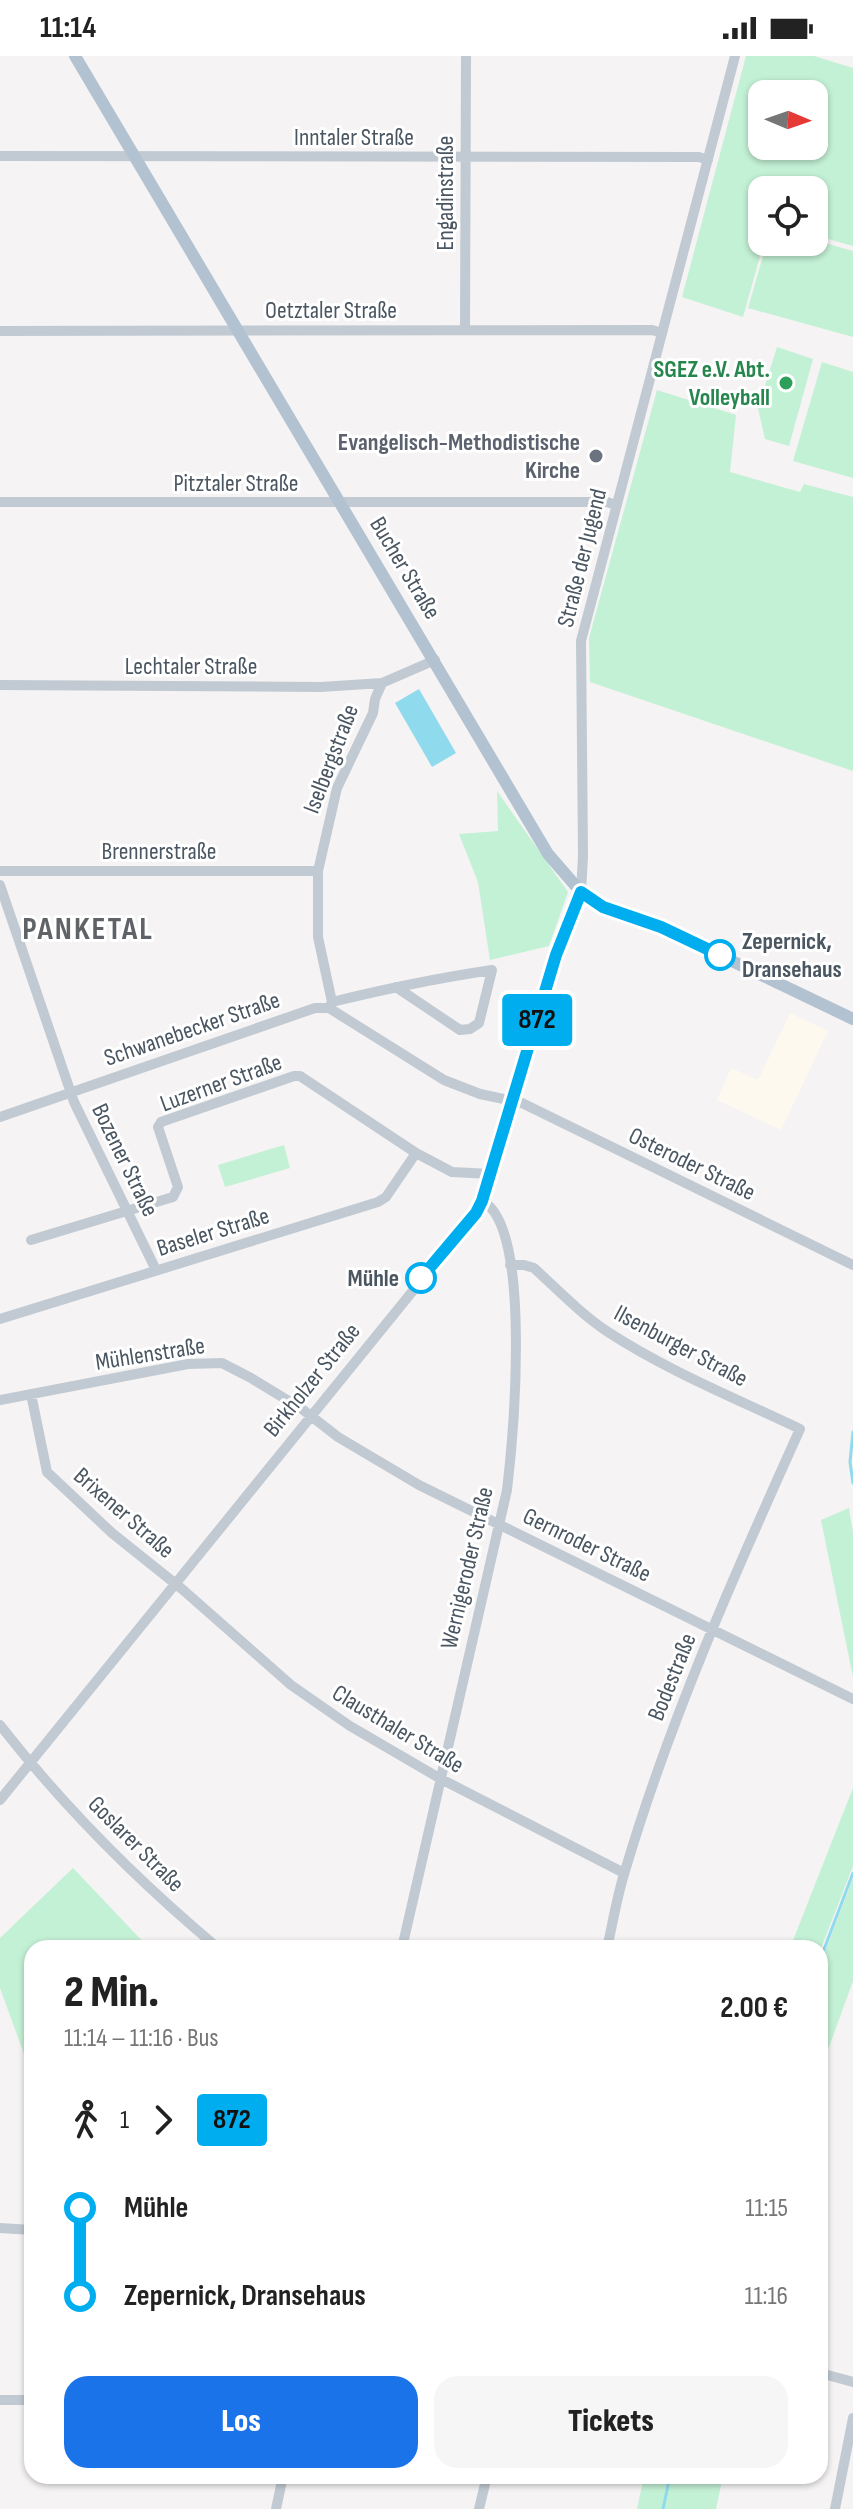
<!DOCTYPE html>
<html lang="de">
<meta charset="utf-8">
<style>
body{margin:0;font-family:"Sofia Sans Condensed",sans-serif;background:#f6f6f6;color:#222;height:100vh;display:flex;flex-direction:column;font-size:30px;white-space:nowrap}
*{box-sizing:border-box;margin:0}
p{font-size:26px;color:#767676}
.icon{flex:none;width:44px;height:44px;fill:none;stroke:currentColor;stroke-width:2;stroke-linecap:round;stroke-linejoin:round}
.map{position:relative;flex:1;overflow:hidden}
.details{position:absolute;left:24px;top:1884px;width:804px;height:544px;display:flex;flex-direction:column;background:#fff;border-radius:24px;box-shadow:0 2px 6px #0004}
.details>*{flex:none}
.badge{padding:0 16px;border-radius:6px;font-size:28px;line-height:52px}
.needle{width:52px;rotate:92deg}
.tools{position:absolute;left:748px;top:24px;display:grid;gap:16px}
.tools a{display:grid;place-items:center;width:80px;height:80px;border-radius:16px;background:#fff;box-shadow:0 2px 6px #0004;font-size:40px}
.map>.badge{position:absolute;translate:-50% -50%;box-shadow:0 0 0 4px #fff}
.legs{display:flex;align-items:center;gap:12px;height:88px;padding:0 40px;font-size:26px}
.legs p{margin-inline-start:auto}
.head{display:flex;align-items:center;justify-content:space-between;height:136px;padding:0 40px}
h1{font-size:44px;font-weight:800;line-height:60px}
.primary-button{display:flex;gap:16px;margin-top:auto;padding:16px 40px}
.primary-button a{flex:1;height:92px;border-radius:24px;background:#1a73e8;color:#fff;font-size:32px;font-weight:800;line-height:92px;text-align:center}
.primary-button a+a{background:#f6f6f6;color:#222}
ul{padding:0 40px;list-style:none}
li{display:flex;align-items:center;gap:28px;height:88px;font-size:30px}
li i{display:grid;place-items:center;width:12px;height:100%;margin:0 10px;background:currentColor}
li i::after{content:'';width:20px;height:20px;margin:-10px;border:6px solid;border-radius:50%;background:#fff}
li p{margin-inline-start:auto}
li:first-child i{background:linear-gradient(#0000 50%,currentColor 0)}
li:last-child i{background:linear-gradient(currentColor 50%,#0000 0)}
.status{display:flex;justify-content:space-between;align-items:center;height:56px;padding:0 40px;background:#fff;direction:ltr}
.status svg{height:22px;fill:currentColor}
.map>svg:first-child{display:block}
.commercial{fill:#fdf9ef}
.green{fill:#c3f1d5;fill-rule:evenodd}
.water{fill:#90daee}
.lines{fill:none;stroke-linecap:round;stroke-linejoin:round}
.stream{stroke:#90daee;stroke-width:3}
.minor{stroke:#c1cad2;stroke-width:10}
.major{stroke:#b3c2d1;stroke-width:12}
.line-1-casing{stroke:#fff;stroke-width:18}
.line-1{stroke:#00aeef;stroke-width:12}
.leisure-dot{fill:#2e9e5b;stroke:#fff;stroke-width:3}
.worship-dot{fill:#6b7280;stroke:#fff;stroke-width:3}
.stop-1-dot{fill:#fff;stroke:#00aeef;stroke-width:4}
.labels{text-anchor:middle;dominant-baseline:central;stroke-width:6;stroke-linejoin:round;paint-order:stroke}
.street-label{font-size:24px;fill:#4a5661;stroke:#fff}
.leisure-label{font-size:24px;font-weight:bold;fill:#27864d;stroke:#fff;text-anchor:end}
.worship-label{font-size:24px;font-weight:bold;fill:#5b616d;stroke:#fff;text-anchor:end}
.stop-label{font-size:24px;font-weight:bold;fill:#4a5661;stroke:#fff;text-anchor:start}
.district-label{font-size:32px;font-weight:bold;letter-spacing:2px;fill:#5f6368;stroke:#fff}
</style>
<div class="status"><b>11:14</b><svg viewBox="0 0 49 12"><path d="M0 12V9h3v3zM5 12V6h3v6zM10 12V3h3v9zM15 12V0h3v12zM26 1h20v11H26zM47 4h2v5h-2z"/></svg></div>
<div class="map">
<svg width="853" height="2453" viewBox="0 0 853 2453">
<rect width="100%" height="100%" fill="#f5f3f3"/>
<path class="commercial" d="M790 957 828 975 781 1074 717 1044 731 1012 758 1024Z"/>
<path class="green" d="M746 0H814L853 12V190L814 179V134H762V186H764L743 261 682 241ZM762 38H814V90H762Z
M814 184 853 195V281L748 252 767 186Z
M777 291 813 303 789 390 765 383 758 352Z
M822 306 853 316V422L793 405Z
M657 334 736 359 730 416 800 436 804 428 853 441V715L590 626 589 582Z
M497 735 568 836 549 890 490 904 478 826 459 778 498 775Z
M284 1089 290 1112 225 1131 218 1109Z
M849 1452 853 1477V1621L821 1464Z
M853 1732V1810L820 1895V1892H790Z
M73 1812 149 1892H32L31 2017 0 1932V1882Z
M853 1822V1925L820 2016V1909Z
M644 2420H723L716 2453H637Z"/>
<path class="water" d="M419 633 456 697 432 711 395 647Z"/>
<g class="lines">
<path class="stream" d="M853 1376 850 1406 853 1427
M820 1904 853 1817
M663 2453 670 2420"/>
<path class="minor" d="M0 100 699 101 708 104
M465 274 466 0
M0 275 652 274 662 277
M0 446H607L616 449
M0 629 321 631 382 627
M0 815H318
M0 829 74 1046 156 1214
M332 946 318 881V815L337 732 373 657 375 643 382 627 435 604
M329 952 444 1024 480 1038 522 1047 853 1209
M0 1061 315 952H329L332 946C385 933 438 922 492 914L479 967 470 973 460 974 396 931
M31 1184 173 1141 178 1131 158 1071 161 1066 294 1020H300L416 1097 452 1116 491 1118
M510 1209H524L534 1212C558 1234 582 1259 608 1276 668 1315 735 1342 800 1373 735 1517 670 1663 625 1815 617 1840 613 1866 607 1892
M0 1263 378 1146 386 1141 416 1097
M31 1338 47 1416 112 1477 182 1533 291 1629 350 1670 441 1723 624 1817
M0 1344 188 1308 222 1307 251 1322 302 1353 338 1381 419 1429 853 1643
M0 1669C64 1751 138 1825 218 1892
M0 1744 476 1157 482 1145 556 899 581 836 583 800 581 585 735 0
M402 1892 507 1434C513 1383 533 1169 482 1145
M0 2172 32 2174
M820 2317 853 2326
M0 2344H32
M276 2453 283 2420
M479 2453 487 2420
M835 2453 853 2362"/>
<path class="major" d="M75 0 548 798 581 836 603 851 661 871 853 963"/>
</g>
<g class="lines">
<defs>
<path id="line-1" d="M421 1222 476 1157 482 1145 556 899 581 836 603 851 661 871 720 899"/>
</defs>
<use href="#line-1" class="line-1-casing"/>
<use href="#line-1" class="line-1"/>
</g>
<circle class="leisure-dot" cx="786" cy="327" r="8"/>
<circle class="worship-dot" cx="596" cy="400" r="8"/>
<g class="stop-1-dot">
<circle cx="720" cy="899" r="14"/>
<circle cx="421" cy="1222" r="14"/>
</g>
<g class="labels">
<g class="street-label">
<text x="354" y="81">Inntaler Straße</text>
<text transform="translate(445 137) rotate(-90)">Engadinstraße</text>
<text x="331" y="254">Oetztaler Straße</text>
<text x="236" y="427">Pitztaler Straße</text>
<text transform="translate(582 502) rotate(-76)">Straße der Jugend</text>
<text transform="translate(405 512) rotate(59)">Bucher Straße</text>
<text x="191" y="610">Lechtaler Straße</text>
<text transform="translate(331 703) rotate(-69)">Iselbergstraße</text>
<text x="159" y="795">Brennerstraße</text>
<text transform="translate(192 973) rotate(-19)">Schwanebecker Straße</text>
<text transform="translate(221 1027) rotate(-20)">Luzerner Straße</text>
<text transform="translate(125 1104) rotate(64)">Bozener Straße</text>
<text transform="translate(692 1108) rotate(26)">Osteroder Straße</text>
<text transform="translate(213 1176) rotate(-17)">Baseler Straße</text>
<text transform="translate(681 1290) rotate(28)">Ilsenburger Straße</text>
<text transform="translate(150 1298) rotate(-9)">Mühlenstraße</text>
<text transform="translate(312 1324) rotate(-51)">Birkholzer Straße</text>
<text transform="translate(124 1457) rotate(41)">Brixener Straße</text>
<text transform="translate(587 1489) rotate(26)">Gernroder Straße</text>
<text transform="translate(467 1512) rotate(-77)">Wernigeroder Straße</text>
<text transform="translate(672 1621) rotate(-68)">Bodestraße</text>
<text transform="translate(398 1673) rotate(31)">Clausthaler Straße</text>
<text transform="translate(136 1788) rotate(45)">Goslarer Straße</text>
</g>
<g class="leisure-label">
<text x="770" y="313">SGEZ e.V. Abt.<tspan x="770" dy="28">Volleyball</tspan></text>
</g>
<g class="worship-label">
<text x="580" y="386">Evangelisch-Methodistische<tspan x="580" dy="28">Kirche</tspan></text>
</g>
<g class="stop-label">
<text x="742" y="885">Zepernick,<tspan x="742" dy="28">Dransehaus</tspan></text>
<text x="399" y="1222" text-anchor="end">Mühle</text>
</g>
<g class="district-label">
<text x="88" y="873">PANKETAL</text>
</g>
</g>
</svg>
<div class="tools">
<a><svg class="needle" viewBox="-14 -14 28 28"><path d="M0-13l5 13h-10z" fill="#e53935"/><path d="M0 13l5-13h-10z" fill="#767676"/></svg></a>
<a><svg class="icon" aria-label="locate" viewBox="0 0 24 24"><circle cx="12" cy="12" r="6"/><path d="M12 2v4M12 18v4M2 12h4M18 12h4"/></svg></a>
</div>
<b class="badge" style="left:537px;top:964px;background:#00aeef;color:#111">872</b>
<section class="details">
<div class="head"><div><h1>2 Min.</h1><p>11:14 – 11:16 · Bus</p></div><b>2.00 €</b></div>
<div class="legs"><svg class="icon" aria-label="walk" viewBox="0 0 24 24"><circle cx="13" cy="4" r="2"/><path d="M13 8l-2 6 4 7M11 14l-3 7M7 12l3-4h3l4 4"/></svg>1<svg class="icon" aria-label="forward" viewBox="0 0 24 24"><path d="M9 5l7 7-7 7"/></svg><b class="badge" style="background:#00aeef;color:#111">872</b></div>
<ul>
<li><i style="color:#00aeef"></i><b>Mühle</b><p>11:15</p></li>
<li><i style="color:#00aeef"></i><b>Zepernick, Dransehaus</b><p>11:16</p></li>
</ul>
<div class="primary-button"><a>Los</a><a>Tickets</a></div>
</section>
</div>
